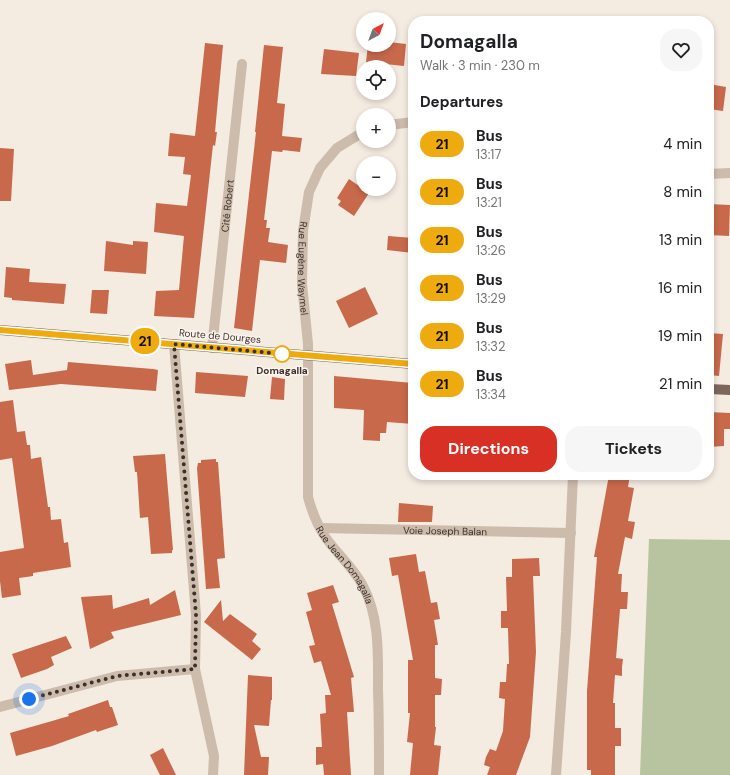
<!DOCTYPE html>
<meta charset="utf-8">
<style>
body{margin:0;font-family:"DM Sans",sans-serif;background:#f6f6f6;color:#202124;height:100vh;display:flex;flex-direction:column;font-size:15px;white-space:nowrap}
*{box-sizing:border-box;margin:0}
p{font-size:13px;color:#757577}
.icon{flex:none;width:22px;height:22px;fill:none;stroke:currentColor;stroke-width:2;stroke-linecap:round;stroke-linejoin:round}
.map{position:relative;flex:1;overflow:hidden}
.side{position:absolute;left:408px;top:16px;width:306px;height:464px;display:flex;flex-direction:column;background:#fff;border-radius:16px;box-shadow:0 2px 6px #0003}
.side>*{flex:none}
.badge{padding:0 8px;border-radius:13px;font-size:14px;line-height:26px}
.needle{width:26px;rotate:41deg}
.buttons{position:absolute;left:356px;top:12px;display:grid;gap:8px}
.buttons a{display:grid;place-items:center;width:40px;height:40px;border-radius:50%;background:#fff;box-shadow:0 2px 6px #0003;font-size:20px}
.you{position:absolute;width:20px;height:20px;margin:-10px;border:3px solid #fff;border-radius:50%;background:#1a73e8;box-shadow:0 0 0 6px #1a73e833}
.map>.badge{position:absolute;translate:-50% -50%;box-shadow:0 0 0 2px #fff}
h2{padding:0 12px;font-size:15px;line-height:36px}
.round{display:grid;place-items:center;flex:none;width:42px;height:42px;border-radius:16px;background:#f6f6f6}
.overview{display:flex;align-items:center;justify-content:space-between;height:68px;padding:0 12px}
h1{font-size:19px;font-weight:700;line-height:30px}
.primary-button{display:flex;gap:8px;margin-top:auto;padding:8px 12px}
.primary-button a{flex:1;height:46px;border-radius:16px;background:#d93025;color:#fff;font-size:16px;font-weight:700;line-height:46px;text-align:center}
.primary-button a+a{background:#f6f6f6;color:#202124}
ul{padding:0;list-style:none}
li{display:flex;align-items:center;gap:12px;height:48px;padding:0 12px}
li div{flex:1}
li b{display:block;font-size:15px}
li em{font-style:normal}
li .badge{min-width:44px;font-weight:700;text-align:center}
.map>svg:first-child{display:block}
.green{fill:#b8c4a0}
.building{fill:#c8694b}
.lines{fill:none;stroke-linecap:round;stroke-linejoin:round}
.minor{stroke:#cdbbac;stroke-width:10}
.major{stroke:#7d675c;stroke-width:10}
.line-casing{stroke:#fff;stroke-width:9}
.line{stroke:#efaa0e;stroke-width:6}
.walk{stroke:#3b302b;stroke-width:4;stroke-dasharray:0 7.2}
.stop-dot{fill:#fff;stroke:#efaa0e;stroke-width:2}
.labels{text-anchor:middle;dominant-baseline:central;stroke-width:3;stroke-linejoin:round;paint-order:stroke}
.street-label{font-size:10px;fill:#3b302b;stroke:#fbf5ee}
.stop-label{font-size:10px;font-weight:bold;fill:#3b302b;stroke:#fbf5ee}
</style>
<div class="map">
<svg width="730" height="775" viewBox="0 0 730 775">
<rect width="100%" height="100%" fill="#f4ebe1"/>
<path class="green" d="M649 539 730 540V775H640Z"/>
<path class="building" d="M389 42 406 44 404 66 366 62 368 45H389Z
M205 43 223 45 215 132H217L215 146 213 145 194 318 154 316 156 291 179 290 184 236 154 232 156 203 187 206 191 175 183 174 185 157 168 156 170 133 195 136Z
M264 45 283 47 277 103 285 104 282 136 302 138 300 152 283 150 282 152 272 151 264 220H267L266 228H270L268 242 288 245 286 263 260 260 252 331 234 328 256 132H255Z
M324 49 359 53 356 76 321 74Z
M709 84 726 87 723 111 709 109Z
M0 148 14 149 11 201H0Z
M349 179 369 193 354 216 338 205 341 201 337 198Z
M709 204 730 205 729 236 709 235Z
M388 236 413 238V253L387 250Z
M106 241 133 245V241L148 242 146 274 104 271Z
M6 267 30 269 29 282 66 284 64 304 12 300V298L4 297Z
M365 287 378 314 349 328 336 301Z
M92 290H109L107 314 90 313Z
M709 333 723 334 719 376 709 375Z
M31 360 33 375 67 370 68 362 153 369 158 370 156 391 61 384 9 390 5 364Z
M196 372 248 376 245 397 195 393Z
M334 376 413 383V424L387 422 386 433H380V441L363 440 364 410 334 408Z
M272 377 285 379 284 400 270 399Z
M13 400 17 432 25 431 27 445H30L31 459 41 457 48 507H50L51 520 61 519 64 543 68 542 71 567 33 573V576L19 578 21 595 2 598 0 581V552L24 548 12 458 0 460V402Z
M709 412 730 413V429H724V446L709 447Z
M165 454 173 550H172V553L151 554 148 517 140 518 137 472H135L133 456Z
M216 459V462H218L225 558 217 559 220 588 206 589 197 468 198 463H201V460Z
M609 475H630L628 487 634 488 628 521 635 522 632 539 625 537 618 574H622L621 592H628L627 609H620L616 658 623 659 622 667V676L615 675 613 703H615V728H621V746H615V775H591V770H587V691L597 557H594Z
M399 503 433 506 432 522H398Z
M416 554 419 572 425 571 431 603 437 602 440 619 434 620 438 645H435V678L442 679 441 695H435V727H436L434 745 441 746 438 775H410L413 743 407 742 410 713H408V660H413L398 575 392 576 389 558Z
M539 558 540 576H533L536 652 530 737 516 775H487L490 767 484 765 486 757 490 749 496 751 503 731 505 699 499 698 500 682H506L507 664H509L508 628H501V611H507L506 577H512V559Z
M333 585 339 602 332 604 354 677 351 678 354 712H347L351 775H324L323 764 316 765V747H322L320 714 326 713 325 695H331L321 661 314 663 309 646 315 645 306 612 312 610 307 593Z
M175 590 181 615 111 632 114 638 90 649 81 597 112 595 113 609 149 598 150 605Z
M221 600 223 621 230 614 257 634 252 641 261 649 252 660 204 622Z
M66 636 72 648 51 657 54 665 47 669 21 678 12 654Z
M248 675 272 677V700H271L269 726 254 725 261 757H269L268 775H244Z
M108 700 110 707H112L118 725 97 732 96 730 52 746 16 756 10 733 52 721 69 716 68 714Z
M163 748 176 775H160L150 755Z"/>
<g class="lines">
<g class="minor">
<path d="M389 125 413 122"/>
<path id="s1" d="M363 132 337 148 320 168 309 192 303 231 302 284 308 344V497C312 512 317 525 326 538 338 555 354 568 363 586 380 618 378 656 378 690 379 718 379 747 379 775"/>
<path d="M709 174 730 173"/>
<path d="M174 344 196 615 195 669 214 756 213 775"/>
<path id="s2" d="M212 348 242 64"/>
<path id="s3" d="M320 528 571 533"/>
<path d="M0 707 117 676 195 669"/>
<path d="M556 775 566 632 573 475"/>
</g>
<path class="major" d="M0 330 413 364
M709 389 730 390"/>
</g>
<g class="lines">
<defs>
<path id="line" d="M0 330 413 364"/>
</defs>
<use href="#line" class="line-casing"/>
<use href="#line" class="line"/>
<path class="walk" d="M29 699 117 676 195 669 196 615 174 344 282 354"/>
</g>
<circle class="stop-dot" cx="282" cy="354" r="8"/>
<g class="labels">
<g class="street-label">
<text stroke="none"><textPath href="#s2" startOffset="143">Cité Robert</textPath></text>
<text stroke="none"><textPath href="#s1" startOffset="160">Rue Eugène Waymel</textPath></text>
<text transform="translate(220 336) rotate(5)">Route de Dourges</text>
<text stroke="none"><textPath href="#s3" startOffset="125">Voie Joseph Balan</textPath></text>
<text stroke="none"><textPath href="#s1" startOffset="467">Rue Jean Domagalla</textPath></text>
</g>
<g class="stop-label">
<text x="282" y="370">Domagalla</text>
</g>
</g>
</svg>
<div class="buttons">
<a><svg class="needle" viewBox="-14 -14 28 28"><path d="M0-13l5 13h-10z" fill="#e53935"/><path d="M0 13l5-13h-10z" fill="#757577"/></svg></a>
<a><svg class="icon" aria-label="locate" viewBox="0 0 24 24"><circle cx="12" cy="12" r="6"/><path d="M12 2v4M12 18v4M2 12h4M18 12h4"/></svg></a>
<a>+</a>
<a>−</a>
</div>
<div class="you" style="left:29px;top:699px"></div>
<b class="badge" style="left:145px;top:341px;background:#efaa0e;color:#111">21</b>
<section class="side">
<div class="overview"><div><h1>Domagalla</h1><p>Walk · 3 min · 230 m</p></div><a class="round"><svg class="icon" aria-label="heart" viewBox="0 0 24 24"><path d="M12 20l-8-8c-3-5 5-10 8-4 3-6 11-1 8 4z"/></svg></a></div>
<h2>Departures</h2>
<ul>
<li><span class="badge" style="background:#efaa0e;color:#111">21</span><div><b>Bus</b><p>13:17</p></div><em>4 min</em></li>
<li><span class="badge" style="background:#efaa0e;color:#111">21</span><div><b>Bus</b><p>13:21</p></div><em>8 min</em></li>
<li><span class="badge" style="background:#efaa0e;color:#111">21</span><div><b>Bus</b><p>13:26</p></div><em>13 min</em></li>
<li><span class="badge" style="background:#efaa0e;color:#111">21</span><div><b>Bus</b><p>13:29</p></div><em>16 min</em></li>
<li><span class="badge" style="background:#efaa0e;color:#111">21</span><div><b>Bus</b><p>13:32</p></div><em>19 min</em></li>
<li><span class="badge" style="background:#efaa0e;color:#111">21</span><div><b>Bus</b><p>13:34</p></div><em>21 min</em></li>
</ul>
<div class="primary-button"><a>Directions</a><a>Tickets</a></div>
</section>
</div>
